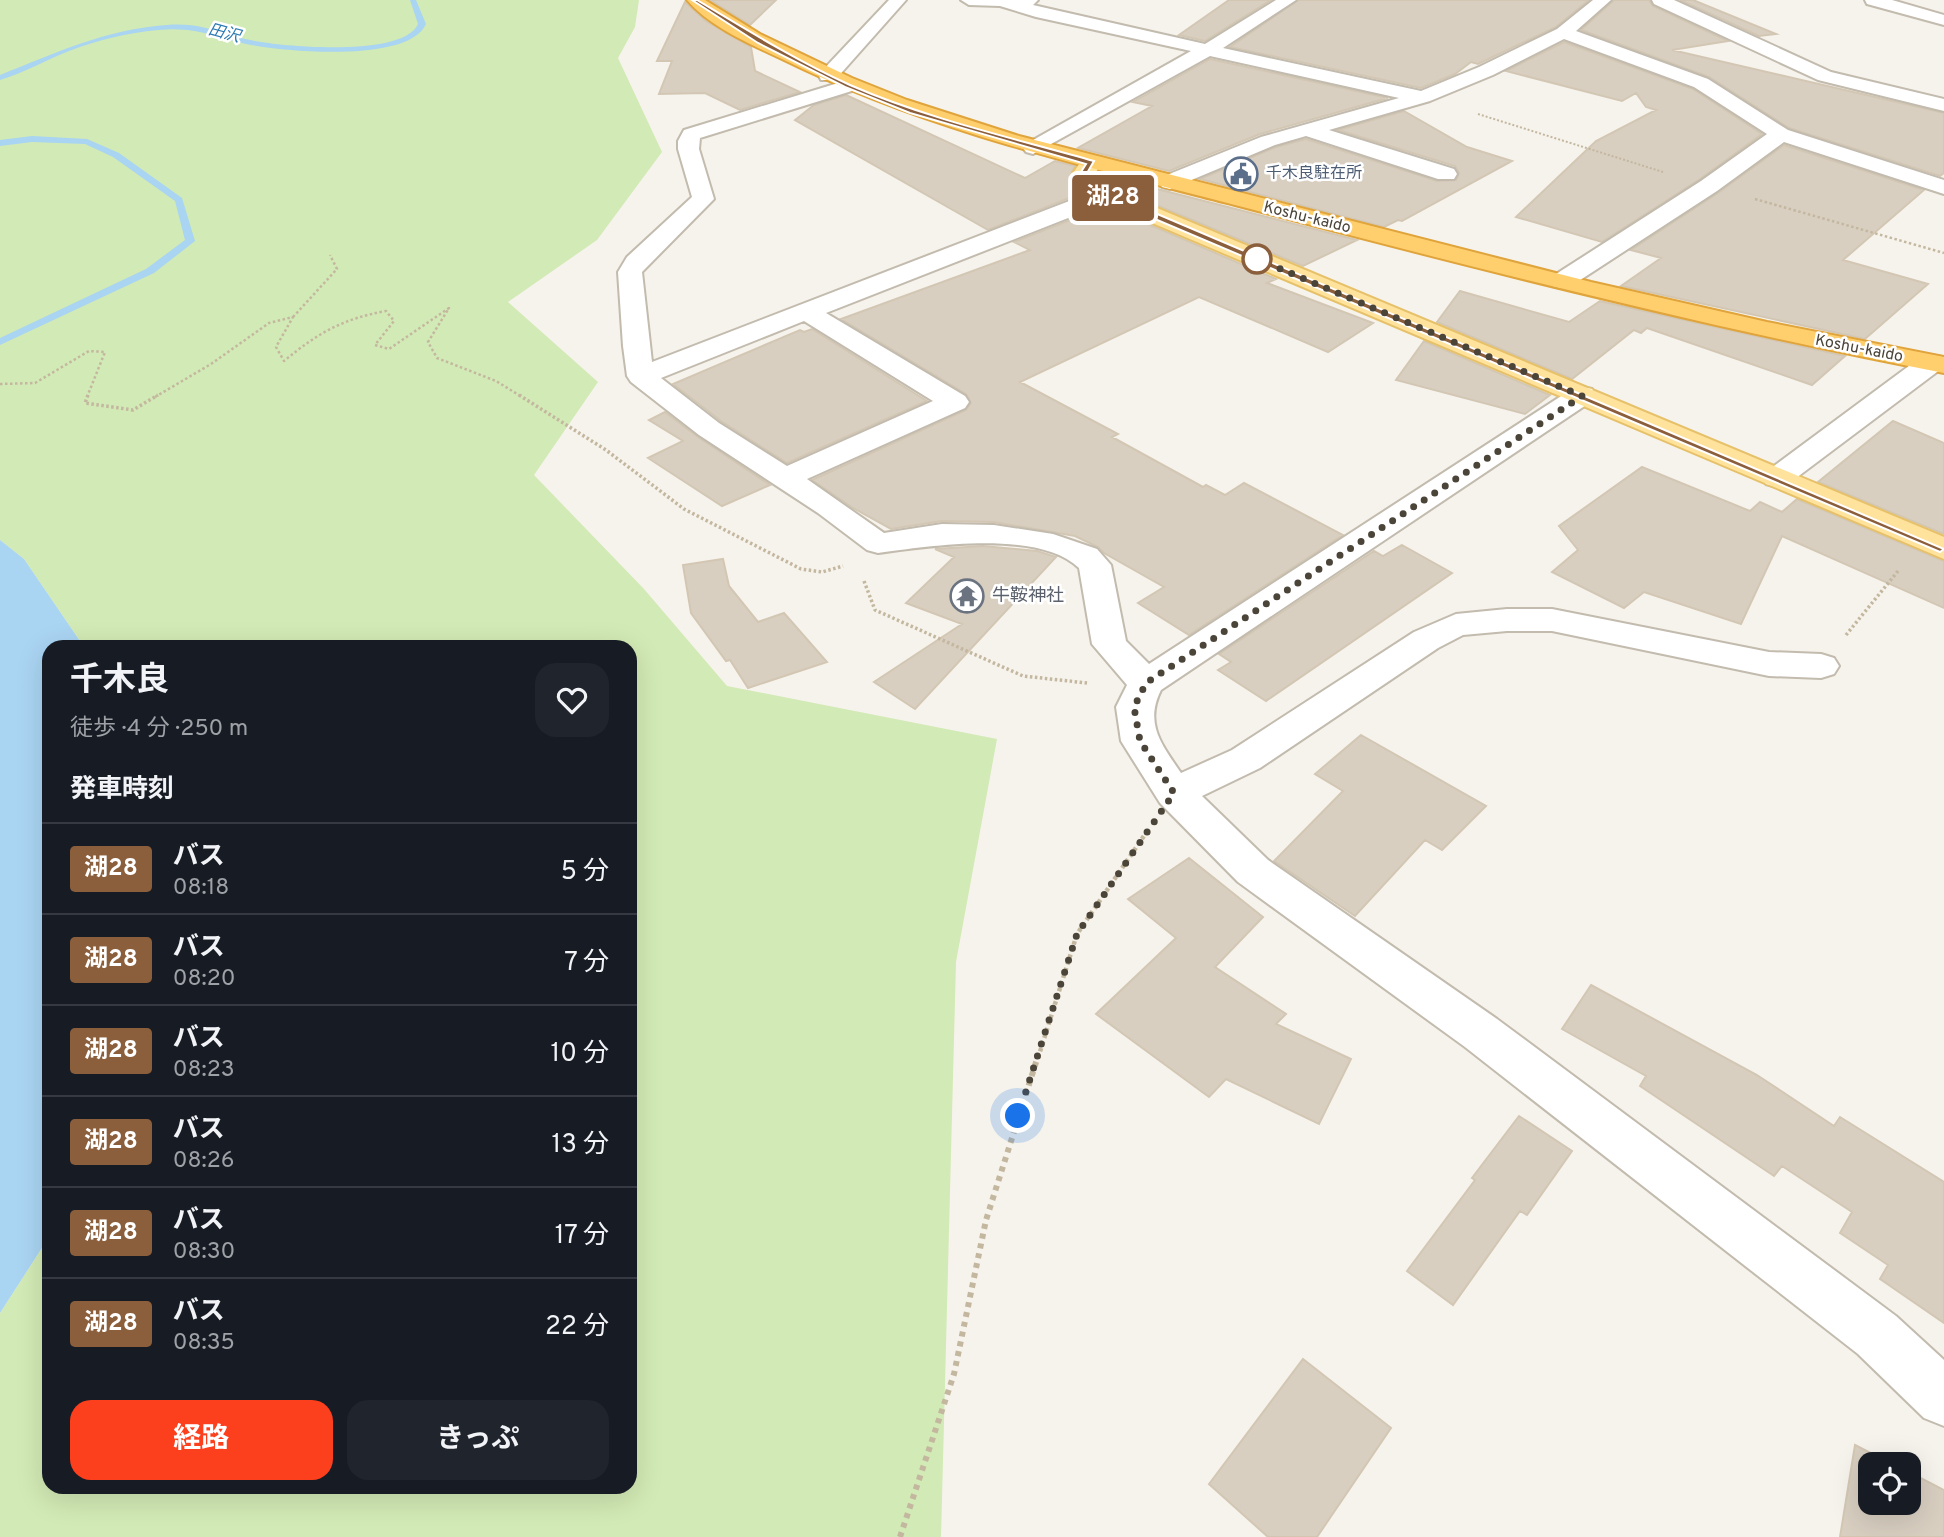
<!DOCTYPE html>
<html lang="ja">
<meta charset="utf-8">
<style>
body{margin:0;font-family:Overpass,"Noto Sans JP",sans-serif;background:#20242c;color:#f1f3f6;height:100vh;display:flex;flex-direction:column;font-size:26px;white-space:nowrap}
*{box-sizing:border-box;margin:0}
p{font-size:23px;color:#9ea1a6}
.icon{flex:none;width:38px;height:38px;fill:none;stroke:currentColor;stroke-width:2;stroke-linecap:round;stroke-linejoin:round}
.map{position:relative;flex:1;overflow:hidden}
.panel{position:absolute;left:42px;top:640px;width:595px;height:854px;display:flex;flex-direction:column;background:#171b24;border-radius:21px;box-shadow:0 7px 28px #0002}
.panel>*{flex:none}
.badge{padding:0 14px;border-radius:5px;font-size:24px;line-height:46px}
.tools{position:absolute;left:1858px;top:1452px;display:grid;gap:14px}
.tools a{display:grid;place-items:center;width:63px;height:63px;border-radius:14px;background:#171b24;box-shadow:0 7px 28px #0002;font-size:35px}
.you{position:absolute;width:35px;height:35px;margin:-18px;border:5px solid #fff;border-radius:50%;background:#1a73e8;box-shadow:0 0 0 10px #1a73e833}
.map>.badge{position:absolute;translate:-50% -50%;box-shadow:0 0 0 4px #fff}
h2{padding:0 28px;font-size:26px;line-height:63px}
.round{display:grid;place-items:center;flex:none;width:74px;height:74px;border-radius:21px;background:#20242c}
.head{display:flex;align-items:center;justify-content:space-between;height:119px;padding:0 28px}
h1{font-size:33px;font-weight:700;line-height:52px}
.action{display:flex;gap:14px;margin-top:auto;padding:14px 28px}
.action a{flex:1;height:80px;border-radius:21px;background:#fc3f1d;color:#fff;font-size:28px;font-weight:700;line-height:80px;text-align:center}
.action a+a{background:#20242c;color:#f1f3f6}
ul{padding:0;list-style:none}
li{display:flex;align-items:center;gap:21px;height:91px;padding:0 28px;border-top:2px solid #363941}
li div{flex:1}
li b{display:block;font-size:26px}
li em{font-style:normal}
li .badge{min-width:77px;font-weight:700;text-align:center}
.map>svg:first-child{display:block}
.green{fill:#d2eab5}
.water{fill:#a9d4f2}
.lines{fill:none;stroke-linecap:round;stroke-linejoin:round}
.stream{fill:#a9d4f2;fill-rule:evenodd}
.building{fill:#d8cfc1;stroke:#d3c7b4;stroke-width:2}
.minor-casing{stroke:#c2bbae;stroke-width:4}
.major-casing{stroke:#e6c16a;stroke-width:4}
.highway-casing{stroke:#e0a43c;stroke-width:4}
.path-far4{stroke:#c4b79f;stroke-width:2;stroke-dasharray:2 2;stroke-linecap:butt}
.path-far3{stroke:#c4b79f;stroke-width:2.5;stroke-dasharray:2.5 2.5;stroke-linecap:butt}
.path-far2{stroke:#c4b79f;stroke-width:3.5;stroke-dasharray:2.5 2.5;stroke-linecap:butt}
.path-far1{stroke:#c4b79f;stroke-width:4.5;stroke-dasharray:3.5 3.5;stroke-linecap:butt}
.path{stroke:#c4b79f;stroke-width:6;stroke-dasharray:5 5;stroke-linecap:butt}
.minor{fill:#fff;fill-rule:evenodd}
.major{fill:#ffe39c;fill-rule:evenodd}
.highway{fill:#ffcf6e;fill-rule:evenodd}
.line{fill:#8b5e3c;stroke:#fff;stroke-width:2}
.walk{stroke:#4b4439;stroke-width:7;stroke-dasharray:0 12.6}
.stop-dot{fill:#fff;stroke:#8b5e3c;stroke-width:3.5}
.labels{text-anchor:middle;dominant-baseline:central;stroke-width:5;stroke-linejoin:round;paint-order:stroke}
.far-water-label{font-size:16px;font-style:italic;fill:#2e7ab2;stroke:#fff}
.far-service-label{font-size:16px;fill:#4e5e75;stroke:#fff;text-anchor:start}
.far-street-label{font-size:16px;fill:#4b4439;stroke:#fff}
.worship-label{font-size:18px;fill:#5b616d;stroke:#fff;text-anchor:start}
</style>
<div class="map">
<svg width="1944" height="1537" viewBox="0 0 1944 1537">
<rect width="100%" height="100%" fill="#f6f3ec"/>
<path class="green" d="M0 0H639L635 27 618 58 662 152 597 240 508 302 598 382 534 475 644 589 727 686 997 739 956 962 941 1537H0V1313L49 1237V1488H630V648L84 647 24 559 0 540Z"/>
<path class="water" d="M0 540 24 559 84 647 49 648V1237L0 1313Z"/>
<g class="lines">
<path class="stream" d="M410 0H416L426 24C409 62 293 52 257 46 218 40 201 26 158 30 127 33 98 40 69 51 46 60 24 73 0 80V75C56 53 106 29 167 25 204 22 221 35 255 41 286 47 404 57 418 24Z
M32 136 87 139 119 153 182 198 195 241 154 273 0 345V338L146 269 185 240 175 201 113 157 85 144 32 142 0 146V140Z"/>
</g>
<path class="building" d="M710 0H776L750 25Z
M1229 0H1271L1205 41 1179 35Z
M1298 0H1589L1556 27 1478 64 1471 62 1455 74 1421 88 1230 47Z
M1614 0H1649L1653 6 1728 41 1672 50 1944 113V173L1940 176 1789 128 1709 77 1581 30Z
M1680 0H1693L1776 34 1759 36Z
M685 2 706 21 751 47 755 71 800 92 740 110 705 93 659 94 672 61H657Z
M1564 42 1693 89 1762 134 1700 179 1602 242 1516 217 1596 141 1656 110 1646 107 1636 93 1622 101 1506 71Z
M1210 59 1388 98 1260 134 1169 171 1078 148 1152 106 1133 102Z
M846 95 1025 178 1055 161 1075 166 1070 176 1082 193 988 230 795 120 814 105Z
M1404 111 1467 147 1512 161 1402 221 1398 220 1384 227 1200 179 1276 147 1306 139 1437 181 1456 180 1459 173 1455 166 1338 130Z
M1784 145 1924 190 1843 260 1928 284 1865 339 1621 286 1661 258 1631 250 1718 193Z
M1099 173 1161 190 1357 240 1303 266 1115 188 1099 178Z
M1106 206 1276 279 1267 283 1373 323 1328 352 1199 297 1020 382 1118 434 1112 437 1203 487 1206 485 1225 495 1244 483 1343 535 1189 635 1138 603 1164 587 1104 553 1098 547 1075 536 994 522 942 521 891 529 853 508 812 480 966 410 971 403 966 394 841 319 1030 250 1014 242Z
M1460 291 1569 322 1600 301 1845 356 1812 385 1647 328 1641 333 1634 330 1572 379 1437 322Z
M812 329 927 401 787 463 721 421 673 384 800 330 804 332Z
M1424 341 1550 395 1525 414 1396 380Z
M665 412 698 437 770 485 722 506 648 458 683 441 649 420Z
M1893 421 1944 443V534L1818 482Z
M1642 467 1750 511 1760 502 1782 512 1797 499 1944 561V608L1782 536 1741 624 1644 592 1624 608 1552 572 1578 550 1559 526Z
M1402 545 1452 573 1266 701 1218 670 1231 662 1219 654 1374 551 1383 556Z
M983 546 1037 551 1056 557 915 709 874 682 962 624 906 603 954 557 935 549Z
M723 559 729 586 758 622 784 613 827 662 748 688 730 660 726 661 691 613 683 565Z
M1361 735 1486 806 1442 850 1425 840 1355 916 1274 861 1343 791 1315 774Z
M1189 858 1263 917 1215 967 1286 1014 1276 1024 1351 1059 1319 1124 1226 1079 1209 1097 1096 1014 1176 938 1128 899Z
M1591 985 1757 1075 1834 1126 1840 1117 1944 1182V1323L1880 1279 1888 1265 1840 1233 1852 1212 1782 1166 1774 1176 1640 1086 1646 1076 1562 1029Z
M1519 1116 1572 1151 1527 1215 1520 1211 1453 1305 1407 1271 1475 1180 1472 1178Z
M1303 1359 1391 1428 1317 1537H1268L1209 1484Z
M1855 1445 1894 1465H1871V1503H1909V1472L1944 1490V1537H1840Z"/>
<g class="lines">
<defs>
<path id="minor" d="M889 0H906L835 80H821L819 76 821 72Z
M961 0H1038L1033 5 1205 44 1276 0H1296L1223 48 1421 91 1479 67 1557 29 1593 0H1611L1576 31 1708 79 1788 130 1944 180V194L1784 142 1717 191 1571 286 1562 288 1553 286 1550 281 1553 276 1701 181 1767 134 1694 87 1564 39 1493 75 1430 101 1329 130 1454 169 1457 174 1454 179H1438L1306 136 1275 145 1170 189 1162 187 1159 182 1162 177 1261 137 1399 98 1210 56 1033 154 1026 152 1023 148 1026 144 1191 51 1036 17 1000 6 969 5Z
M1652 0H1674L1831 72 1944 99V111L1818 80 1654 4Z
M1865 0H1892L1944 15V25L1867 4Z
M848 80 855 82 858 86 855 90 700 138 699 149 714 199 642 272 652 362 1098 190H1114L1117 195 1114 200 826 313 965 396 969 402 965 408 807 479 884 533 942 524 994 525 1053 534 1097 549 1111 565 1126 641 1149 664 1572 389 1582 387 1592 389 1596 395 1592 401 1161 690C1144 724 1162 745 1181 773L1232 750 1414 632 1456 614 1507 609H1552L1769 652 1821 654 1834 658 1839 666 1834 674 1821 678 1769 676 1552 631H1507L1463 635 1438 648 1260 768 1202 796 1268 860 1497 1019 1896 1316 1944 1360V1426L1924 1418 1858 1354 1465 1047 1238 882 1160 803 1121 741 1116 707 1127 685 1092 644 1079 568C1039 529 929 546 878 553L867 550 818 513 699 435 631 382 627 376 623 346 618 272 627 257 692 197 678 149V141L684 130ZM804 321 933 401 787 466 719 423 661 378Z
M1931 355 1941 357 1944 362 1941 369 1788 484 1777 487 1766 484 1762 478 1766 472 1921 357Z"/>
<path id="major" d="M1091 157 1099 158 1102 163 1094 175 1097 180 1114 190 1944 537V559L1098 200 1080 189 1072 175 1083 158Z"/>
<path id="highway" d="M687 0H705L760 34 852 78 907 100 1019 136 1591 282 1767 322 1944 357V373C1705 327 1470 267 1235 205 1080 165 926 130 782 59 750 44 710 27 687 0Z"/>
</defs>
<use href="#minor" class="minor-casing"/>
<use href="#major" class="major-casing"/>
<use href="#highway" class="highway-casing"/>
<path class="path-far4" d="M1478 114 1663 172"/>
<path class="path-far3" d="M1755 199 1944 253
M293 317 337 269 330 255
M0 384 35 383 89 351 105 352 87 397
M155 397 211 364 269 323 293 317 276 347 284 361C318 333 342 319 386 311L394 321 375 345 389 349 449 308 428 342 437 358 496 381 522 397"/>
<path class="path-far2" d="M88 395 85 403 133 410 158 395
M519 395 606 450 684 509 801 569 822 572 843 566
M864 581 875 610 1023 676 1087 683
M1846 635 1898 571"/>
<path class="path-far1" d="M1038 1058 1077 934 1148 830"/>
<path class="path" d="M900 1537 954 1374 986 1220 1038 1056"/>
<use href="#minor" class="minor"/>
<use href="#major" class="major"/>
<use href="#highway" class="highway"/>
</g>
<path class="line" d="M692 0H697C747 30 797 61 850 85 928 119 1013 138 1094 161L1086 175 1091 183 1108 193 1944 549 1940 552 1103 197 1085 186 1079 175 1086 164 910 113 845 87 758 43Z"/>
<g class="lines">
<path class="walk" d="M1018 1116 1077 934 1174 793 1140 741 1134 707 1146 683 1582 396 1257 259"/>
</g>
<defs>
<symbol id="civic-ring" viewBox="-11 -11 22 22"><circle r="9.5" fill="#fff" stroke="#5c6f8a" stroke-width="1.5"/><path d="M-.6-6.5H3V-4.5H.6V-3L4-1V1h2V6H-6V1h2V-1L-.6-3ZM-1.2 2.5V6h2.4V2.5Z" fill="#5c6f8a"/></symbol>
<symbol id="temple-ring" viewBox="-11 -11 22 22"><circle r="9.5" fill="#fff" stroke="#6b7280" stroke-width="1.5"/><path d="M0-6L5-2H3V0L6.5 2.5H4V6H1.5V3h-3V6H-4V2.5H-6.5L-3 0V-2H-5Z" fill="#6b7280"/></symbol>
</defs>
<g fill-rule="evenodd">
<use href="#civic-ring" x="1222" y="155" width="38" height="38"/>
<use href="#temple-ring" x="948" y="577" width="38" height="38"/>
</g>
<circle class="stop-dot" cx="1257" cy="259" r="14"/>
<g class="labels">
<g class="far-water-label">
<text transform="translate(224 34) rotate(15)">田沢</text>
</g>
<g class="far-service-label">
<text x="1266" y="174">千木良駐在所</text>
</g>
<g class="far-street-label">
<text transform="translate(1307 218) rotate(14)">Koshu-kaido</text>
<text transform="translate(1859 349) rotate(11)">Koshu-kaido</text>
</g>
<g class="worship-label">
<text x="992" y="596">牛鞍神社</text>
</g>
</g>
</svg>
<div class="tools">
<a><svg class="icon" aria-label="locate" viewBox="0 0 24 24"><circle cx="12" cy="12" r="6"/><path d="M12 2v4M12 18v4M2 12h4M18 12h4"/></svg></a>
</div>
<div class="you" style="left:1018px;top:1116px"></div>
<b class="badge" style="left:1113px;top:198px;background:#8b5e3c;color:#fff">湖28</b>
<section class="panel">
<div class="head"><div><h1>千木良</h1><p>徒歩 · 4 分 · 250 m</p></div><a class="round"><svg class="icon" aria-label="heart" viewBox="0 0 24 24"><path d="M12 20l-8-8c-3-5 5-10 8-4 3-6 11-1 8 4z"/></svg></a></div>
<h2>発車時刻</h2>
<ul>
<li><span class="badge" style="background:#8b5e3c;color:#fff">湖28</span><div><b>バス</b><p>08:18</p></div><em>5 分</em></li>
<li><span class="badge" style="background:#8b5e3c;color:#fff">湖28</span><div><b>バス</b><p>08:20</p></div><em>7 分</em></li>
<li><span class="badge" style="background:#8b5e3c;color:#fff">湖28</span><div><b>バス</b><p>08:23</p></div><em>10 分</em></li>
<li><span class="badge" style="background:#8b5e3c;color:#fff">湖28</span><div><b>バス</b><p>08:26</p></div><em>13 分</em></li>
<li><span class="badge" style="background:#8b5e3c;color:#fff">湖28</span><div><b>バス</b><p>08:30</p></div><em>17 分</em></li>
<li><span class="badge" style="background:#8b5e3c;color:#fff">湖28</span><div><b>バス</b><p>08:35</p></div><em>22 分</em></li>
</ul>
<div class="action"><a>経路</a><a>きっぷ</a></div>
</section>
</div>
